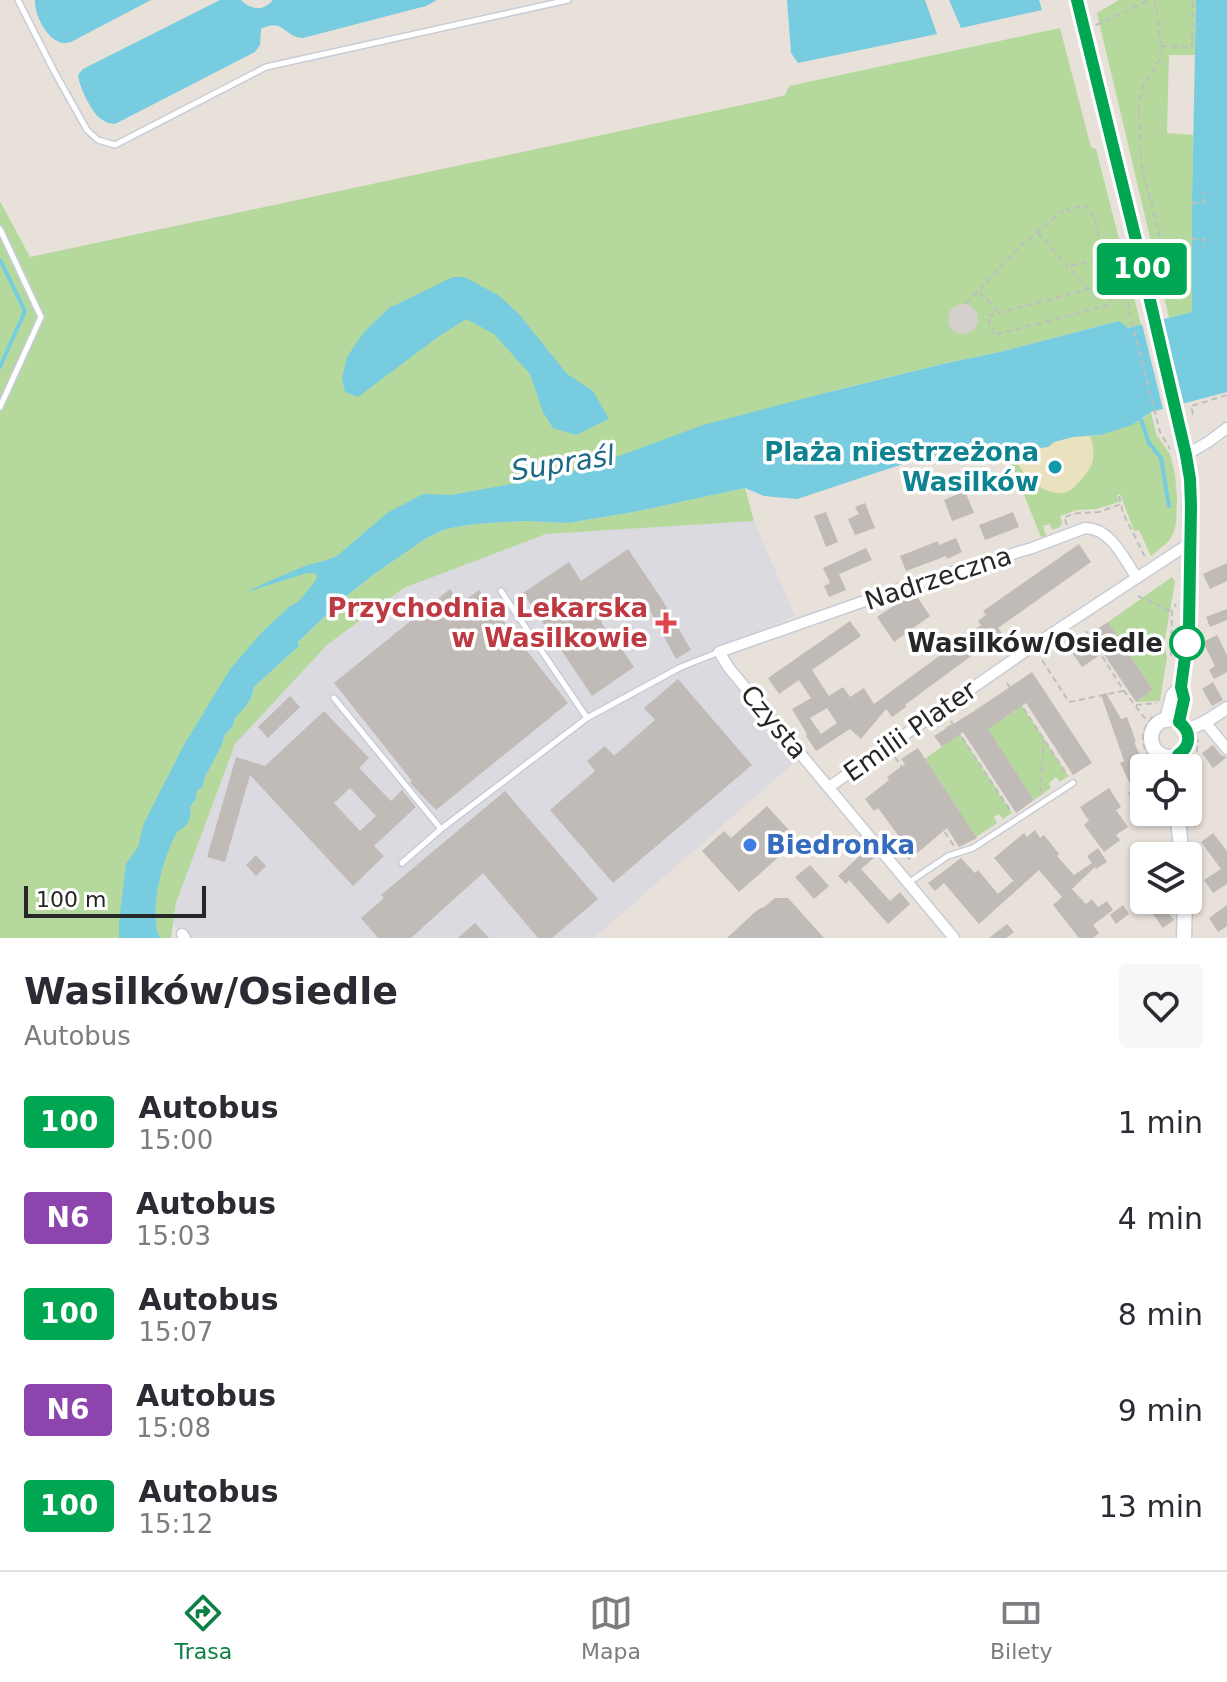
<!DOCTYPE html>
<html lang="pl">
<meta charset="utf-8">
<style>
body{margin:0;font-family:"DejaVu Sans",sans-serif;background:#f7f7f7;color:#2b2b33;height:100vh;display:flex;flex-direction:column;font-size:30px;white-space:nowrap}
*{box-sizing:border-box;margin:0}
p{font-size:26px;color:#7c7c81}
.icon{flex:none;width:44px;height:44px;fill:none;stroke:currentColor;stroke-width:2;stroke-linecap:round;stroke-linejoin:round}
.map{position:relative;height:938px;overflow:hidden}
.side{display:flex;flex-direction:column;background:#fff;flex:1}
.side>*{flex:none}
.badge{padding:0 16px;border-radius:6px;font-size:28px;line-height:52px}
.controls{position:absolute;left:1130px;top:754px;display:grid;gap:16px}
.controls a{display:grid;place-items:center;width:72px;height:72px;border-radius:8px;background:#fff;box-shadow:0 2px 6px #0004;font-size:40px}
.scale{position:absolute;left:24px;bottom:20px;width:182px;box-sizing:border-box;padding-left:8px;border:4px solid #272727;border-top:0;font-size:22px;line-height:28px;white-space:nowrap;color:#272727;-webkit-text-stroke:6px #fff;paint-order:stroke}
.map>.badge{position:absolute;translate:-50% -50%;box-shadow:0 0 0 4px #fff}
.round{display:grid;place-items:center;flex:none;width:84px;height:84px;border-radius:8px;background:#f7f7f7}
.summary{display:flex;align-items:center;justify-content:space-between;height:136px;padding:0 24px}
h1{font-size:38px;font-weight:700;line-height:60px}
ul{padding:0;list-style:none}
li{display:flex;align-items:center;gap:24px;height:96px;padding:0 24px}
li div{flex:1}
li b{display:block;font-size:30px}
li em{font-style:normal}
li .badge{min-width:88px;font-weight:700;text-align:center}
.menu{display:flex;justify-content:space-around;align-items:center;height:112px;border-top:2px solid #e1e1e2;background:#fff;font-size:22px;color:#7c7c81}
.menu a{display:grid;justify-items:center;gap:4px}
.menu .on{color:#0b8043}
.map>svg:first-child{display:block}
.industrial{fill:#dbdae1}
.green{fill:#b5d99c}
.sand{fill:#eae1bf}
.plaza{fill:#d5d0cc}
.water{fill:#77cce0}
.pier{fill:#e8e1da}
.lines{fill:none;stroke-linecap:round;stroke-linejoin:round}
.stream{stroke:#77cce0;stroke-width:4}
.building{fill:#c0bbb6;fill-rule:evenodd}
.service-casing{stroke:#c8ccd7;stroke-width:8}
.minor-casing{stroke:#c8ccd7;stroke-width:13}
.tertiary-casing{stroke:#c8ccd7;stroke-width:15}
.secondary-casing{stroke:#c8ccd7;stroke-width:17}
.path{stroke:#bebebe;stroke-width:2;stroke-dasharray:6 4;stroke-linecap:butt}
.service{stroke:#fff;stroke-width:5}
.minor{stroke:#fff;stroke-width:10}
.tertiary{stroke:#fff;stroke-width:12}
.secondary{stroke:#fff;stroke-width:14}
.line-casing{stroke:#fff;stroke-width:18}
.line{stroke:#00a651;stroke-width:12}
.culture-dot{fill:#0f9aa8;stroke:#fff;stroke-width:3}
.health-dot{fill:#e0444e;stroke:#fff;stroke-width:3}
.stop-dot{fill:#fff;stroke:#00a651;stroke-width:4}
.shop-dot{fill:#3f7fe0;stroke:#fff;stroke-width:3}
.labels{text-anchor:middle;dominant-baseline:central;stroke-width:7;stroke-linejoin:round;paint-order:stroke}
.culture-label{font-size:26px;font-weight:bold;fill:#0d838f;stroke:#fff;text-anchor:end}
.street-label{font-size:26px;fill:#272727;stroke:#fff}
.health-label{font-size:26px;font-weight:bold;fill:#be3a42;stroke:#fff;text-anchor:end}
.stop-label{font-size:26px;font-weight:bold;fill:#272727;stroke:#fff;text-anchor:end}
.shop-label{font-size:26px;font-weight:bold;fill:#366cbe;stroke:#fff;text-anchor:start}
.water-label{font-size:28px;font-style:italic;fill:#1b6986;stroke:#fff}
</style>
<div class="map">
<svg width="1227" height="938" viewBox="0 0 1227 938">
<rect width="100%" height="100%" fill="#e8e1da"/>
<path class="industrial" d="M754 521 795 616 710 652 796 761 594 938H185L173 924 176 903 235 744 327 645 404 588 546 534Z"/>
<path class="green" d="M1119 0H1196L1195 55H1169L1167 133 1193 135 1192 312 1169 318 1097 13Z
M1060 28 1091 147 1096 149 1141 325 1127 328 1119 321 1000 352 947 363 832 391 556 483 418 506 258 661 160 828 143 938H0V201L30 257 770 99 785 95 789 86Z
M1151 412 1156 434 1170 454 1175 474 1177 498 1176 524 1173 534 1168 542 1151 556 1139 530 1134 531 1120 494 1117 495 1119 502 1097 509 1077 510 1060 516 1062 522 1060 527 1052 530 1050 524 1043 526 1046 536 1041 537 1006 450 1033 446 1073 437 1101 435 1141 420Z
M745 488 754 521 546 534 404 588 327 645 235 744 176 903 171 938H160C149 916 161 860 173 838 180 826 192 823 190 807L196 799C196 794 197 789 203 787L205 777 222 745 224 736 233 726 235 718 246 706 252 696 254 687 299 646 298 642 344 598 373 575 425 539 446 529 475 524 524 521 568 523 634 512Z
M1172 577 1175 582 1164 645 1167 657 1160 701 1136 702 1153 690 1108 622Z
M1010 687 1068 776 1060 782 1056 777 1049 783 1051 788 1034 800 975 710 986 703 1000 721 1016 710 1004 691Z
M953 723 1012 813 1003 819 999 814 994 817 997 823 976 837 925 759 952 739 945 728Z"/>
<path class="sand" d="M1090 435C1097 457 1094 466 1079 482 1074 487 1070 492 1063 493 1045 495 1023 477 1017 461 1015 457 1015 453 1014 449L1033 446 1040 448 1047 447 1054 442 1073 436Z"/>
<path class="plaza" d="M948 319a15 15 0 1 1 30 0a15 15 0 1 1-30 0Z"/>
<path class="water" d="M35 0H151L71 42C66 43 63 44 57 41 45 35 34 13 35 0Z
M220 0H241C252 10 262 12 273 0H437L426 6 303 38C284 37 283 17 261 29L260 45 255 52 115 124C108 123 107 123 101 119 92 113 79 87 78 75L83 69Z
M787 0H925L937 34 798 63 791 53Z
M949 0H1039L1042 10 961 28Z
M1196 0H1227V392L1151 412 1132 425 1101 435 1073 437 1054 442 1048 447 1040 448 1033 446 915 460 797 499 764 496 745 488 634 512 568 523 524 521 475 524 446 529 425 539 373 575 344 598 298 642 299 646 254 687 252 696 246 706 235 718 233 726 224 736 222 745 205 777 203 787C197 789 196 794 196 799L190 807C193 816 187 827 178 831 163 854 148 913 160 938H119V921L126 864 138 847 144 823 185 743 231 668 260 634 289 607 299 601 316 580 317 576 315 573H307L247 592C265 582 282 576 300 568 312 563 325 562 337 556L387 513 423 494 451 495 561 475 608 460 703 425 825 393 947 363 1000 352 1119 321 1128 328 1192 312V203Z
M453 277H464L498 295 518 313 567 374 593 391 609 419 576 435 553 428 543 412 530 374 494 334 466 319 438 337 358 397 345 392 342 378 347 357 364 332 389 308Z"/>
<path class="pier" d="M1162 316 1185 408 1164 413 1141 320Z"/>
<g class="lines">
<path class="stream" d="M0 260 25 311 0 367
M1141 420 1149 443 1161 458 1169 506"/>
</g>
<path class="building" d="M965 491 974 513 952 521 944 500Z
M865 503 875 528 855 535 848 519 859 514 855 507Z
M826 512 838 542 826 547 814 516Z
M1013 512 1019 527 985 540 979 525Z
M956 538 962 552 947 559 946 556 906 571 900 556 938 541 939 545Z
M1079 544 1091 562 998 628 1002 633 905 705 906 707 892 717 886 709 861 739 850 729 816 751 806 736 807 734 792 709 811 698 799 680 779 694 768 678 850 621 861 636 812 670 829 696 843 687 850 697 864 688 874 704 981 625 978 621 986 615 983 611ZM827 708 837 723 821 734 810 718Z
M866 548 872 560 839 574 846 590 829 597 824 586 830 583 823 568Z
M628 549 663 601 691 650 676 659 649 609 643 612 635 599 601 622 611 637 613 636 634 667 592 696 523 593 569 562 581 581Z
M1227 563V581L1210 589 1203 574Z
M450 589 460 604 479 590 568 703 436 810 410 783 412 781 334 683Z
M914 592 930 616 894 642 877 617Z
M1227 609V620L1210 627 1206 617Z
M1108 622 1153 690 1136 702 1103 653 1082 667 1070 650 1092 636 1091 633Z
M1217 635 1227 655V672L1214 679 1209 670 1215 666 1203 642Z
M1032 672 1092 763 1073 775 1026 703 988 729 1034 800 1016 813 963 732 942 747 934 736 976 710Z
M678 679 752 765 613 883 550 810 595 771 587 761 605 746 614 756 655 720 644 708Z
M1213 682 1223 700 1212 706 1202 689Z
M1106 693 1121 719 1127 717 1136 742H1134L1144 764V774L1139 777 1144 785V818L1128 793 1133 790 1120 763 1124 761 1101 695Z
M290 696 300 707 268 738 258 727Z
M324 711 369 758 359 768 391 801 402 790 416 807 374 846 384 856 353 886 250 775 225 862 207 857 236 757 265 766ZM350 788 376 816 360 831 334 803Z
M1213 745 1221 755 1227 757 1213 768 1202 753Z
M918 748 977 838 959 847 947 828 909 860 895 844 901 839 878 808 874 811 865 799 889 780 887 777 905 764 901 759Z
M1109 788 1121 807 1116 810 1128 827 1116 835 1120 840 1104 852 1084 825 1089 821 1080 807Z
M505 791 598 899 552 938H538L483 873 411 938H378L361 918 384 898 381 895Z
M767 806 798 840 739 892 702 851 724 831 731 838Z
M1035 830 1040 838 1044 835 1059 854 1057 856 1074 875 1092 863 1087 856 1098 848 1107 862 1096 869 1095 867 1072 889 1086 904 1092 899 1098 907 1107 901 1113 910 1093 925 1099 933 1093 938H1079L1053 905 1062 897 1039 870 979 924 944 883 935 891 928 883 961 858 975 873 978 870 998 894 1013 881 1016 884 994 858 1024 833 1027 837Z
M1213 833 1227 851V884L1213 893 1204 880 1221 869 1201 842Z
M867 849 875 857 861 869 890 901 900 892 910 904 888 924 849 880 846 884 838 876Z
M256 855 266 866 256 876 246 865Z
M810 865 829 886 814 899 795 877Z
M775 898H788L824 938H727L755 912 762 907 763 908Z
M1123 905 1129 914 1116 924 1110 915Z
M1227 905V926L1218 932 1209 918Z
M1163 906 1174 920 1163 928 1153 914Z
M475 923 489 938H458Z
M1007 924 1014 932 1006 938H989Z"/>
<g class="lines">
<defs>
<path id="service" d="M18 0 54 71 87 130 98 140 115 145 266 67 568 0
M0 229 41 317 0 407
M501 591 587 718
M334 698 441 829
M402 863 441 829 587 718 681 667 719 652
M908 883 948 856 973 848 1073 783"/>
<path id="minor" d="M1186 455 1208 442 1227 428
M1205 722 1227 749
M829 787 1033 646 1190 543
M182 934 185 938
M954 938 729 668 719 652 916 583 1032 548 1085 528C1111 528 1124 559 1137 578"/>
<path id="tertiary" d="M1187 730 1205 722 1227 708"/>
<path id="secondary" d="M1077 0 1136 240 1186 455 1190 479 1189 627 1181 687 1184 699 1179 722
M1151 738a19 19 0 1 1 38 0a19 19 0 1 1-38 0Z
M1167 720 1173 696 1181 687
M1177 812 1182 856
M1184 938 1185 900"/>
</defs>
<use href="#service" class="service-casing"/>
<use href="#minor" class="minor-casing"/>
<use href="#tertiary" class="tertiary-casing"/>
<use href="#secondary" class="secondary-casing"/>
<path class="path" d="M1155 0 1162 55 1142 89 1139 106 1141 164 1168 267
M1096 25 1150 0
M1161 46 1192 47 1193 0
M1192 203H1204V192
M1038 233 1087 288
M1192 239H1204V248
M1127 262 1126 292 1130 315 1160 432 1170 449
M1071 266 1126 252
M980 293 998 311
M966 304 1018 248 1066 208 1070 212C1080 204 1086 202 1093 214L1108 273 1107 280 1100 286 987 316 994 335 1109 305 1112 298 1107 280
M1192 414 1193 413 1191 406 1227 395
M1119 496 1123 513 1145 557
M1067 525 1064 517 1078 513 1099 512 1121 504
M1138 596 1171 611
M1086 631 1124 691 1147 721
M1171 656 1172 611 1176 604
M1042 660 1069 702 1123 691
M1007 683 1068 776
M1136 705 1157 703
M951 721 1012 813
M895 757 954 846
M1153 768C1143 745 1136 736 1154 715
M1188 775H1195L1198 739
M1190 777V806
M1040 793 1044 740
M1191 812 1195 827
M1195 821V776"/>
<use href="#service" class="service"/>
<use href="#minor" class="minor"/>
<use href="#tertiary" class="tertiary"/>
<use href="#secondary" class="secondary"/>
</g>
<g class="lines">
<defs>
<path id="line" d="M1077 0 1136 240 1186 455 1190 479 1191 506 1189 627 1181 687 1184 699 1179 722C1192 732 1191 746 1178 755L1179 768"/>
</defs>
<use href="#line" class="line-casing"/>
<use href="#line" class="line"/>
</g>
<circle class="culture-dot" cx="1055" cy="467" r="8"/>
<path class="health-dot" d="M662 611h8v8h8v8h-8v8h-8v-8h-8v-8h8z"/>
<circle class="stop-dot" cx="1187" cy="643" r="16"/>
<circle class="shop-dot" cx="750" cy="845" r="8"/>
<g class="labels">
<g class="culture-label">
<text x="1039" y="452">Plaża niestrzeżona<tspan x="1039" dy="30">Wasilków</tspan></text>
</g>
<g class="street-label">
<text transform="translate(938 578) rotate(-18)">Nadrzeczna</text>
<text transform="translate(774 722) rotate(50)">Czysta</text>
<text transform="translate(910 731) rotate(-35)">Emilii Plater</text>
</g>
<g class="health-label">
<text x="648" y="608">Przychodnia Lekarska<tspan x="648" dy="30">w Wasilkowie</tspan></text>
</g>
<g class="stop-label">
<text x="1163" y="643">Wasilków/Osiedle</text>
</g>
<g class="shop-label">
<text x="766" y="845">Biedronka</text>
</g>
<g class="water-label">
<text transform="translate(563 463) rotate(-9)">Supraśl</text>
</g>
</g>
</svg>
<div class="controls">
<a><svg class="icon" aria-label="locate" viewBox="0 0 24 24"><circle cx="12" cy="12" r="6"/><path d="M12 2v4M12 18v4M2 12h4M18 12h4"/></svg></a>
<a><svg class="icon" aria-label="layers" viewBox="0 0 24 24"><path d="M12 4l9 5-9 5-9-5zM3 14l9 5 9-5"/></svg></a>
</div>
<div class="scale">100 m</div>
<b class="badge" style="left:1142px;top:269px;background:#00a651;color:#fff">100</b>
</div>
<section class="side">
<div class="summary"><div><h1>Wasilków/Osiedle</h1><p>Autobus</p></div><a class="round"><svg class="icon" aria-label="heart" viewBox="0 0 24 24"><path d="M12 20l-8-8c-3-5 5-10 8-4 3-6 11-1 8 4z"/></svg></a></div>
<ul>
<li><span class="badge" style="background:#00a651;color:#fff">100</span><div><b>Autobus</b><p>15:00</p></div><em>1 min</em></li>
<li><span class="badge" style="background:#8e44ad;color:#fff">N6</span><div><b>Autobus</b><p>15:03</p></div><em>4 min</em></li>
<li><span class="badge" style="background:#00a651;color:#fff">100</span><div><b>Autobus</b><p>15:07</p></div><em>8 min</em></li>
<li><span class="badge" style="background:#8e44ad;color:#fff">N6</span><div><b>Autobus</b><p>15:08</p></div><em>9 min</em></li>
<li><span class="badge" style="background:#00a651;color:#fff">100</span><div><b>Autobus</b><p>15:12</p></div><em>13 min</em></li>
</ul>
</section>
<nav class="menu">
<a class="on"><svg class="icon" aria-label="directions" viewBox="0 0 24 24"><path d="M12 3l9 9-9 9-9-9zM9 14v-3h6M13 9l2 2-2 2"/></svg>Trasa</a>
<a><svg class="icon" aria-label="map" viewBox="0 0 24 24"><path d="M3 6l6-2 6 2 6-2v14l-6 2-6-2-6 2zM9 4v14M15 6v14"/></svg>Mapa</a>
<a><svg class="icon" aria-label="tickets" viewBox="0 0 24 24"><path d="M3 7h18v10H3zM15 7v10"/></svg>Bilety</a>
</nav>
